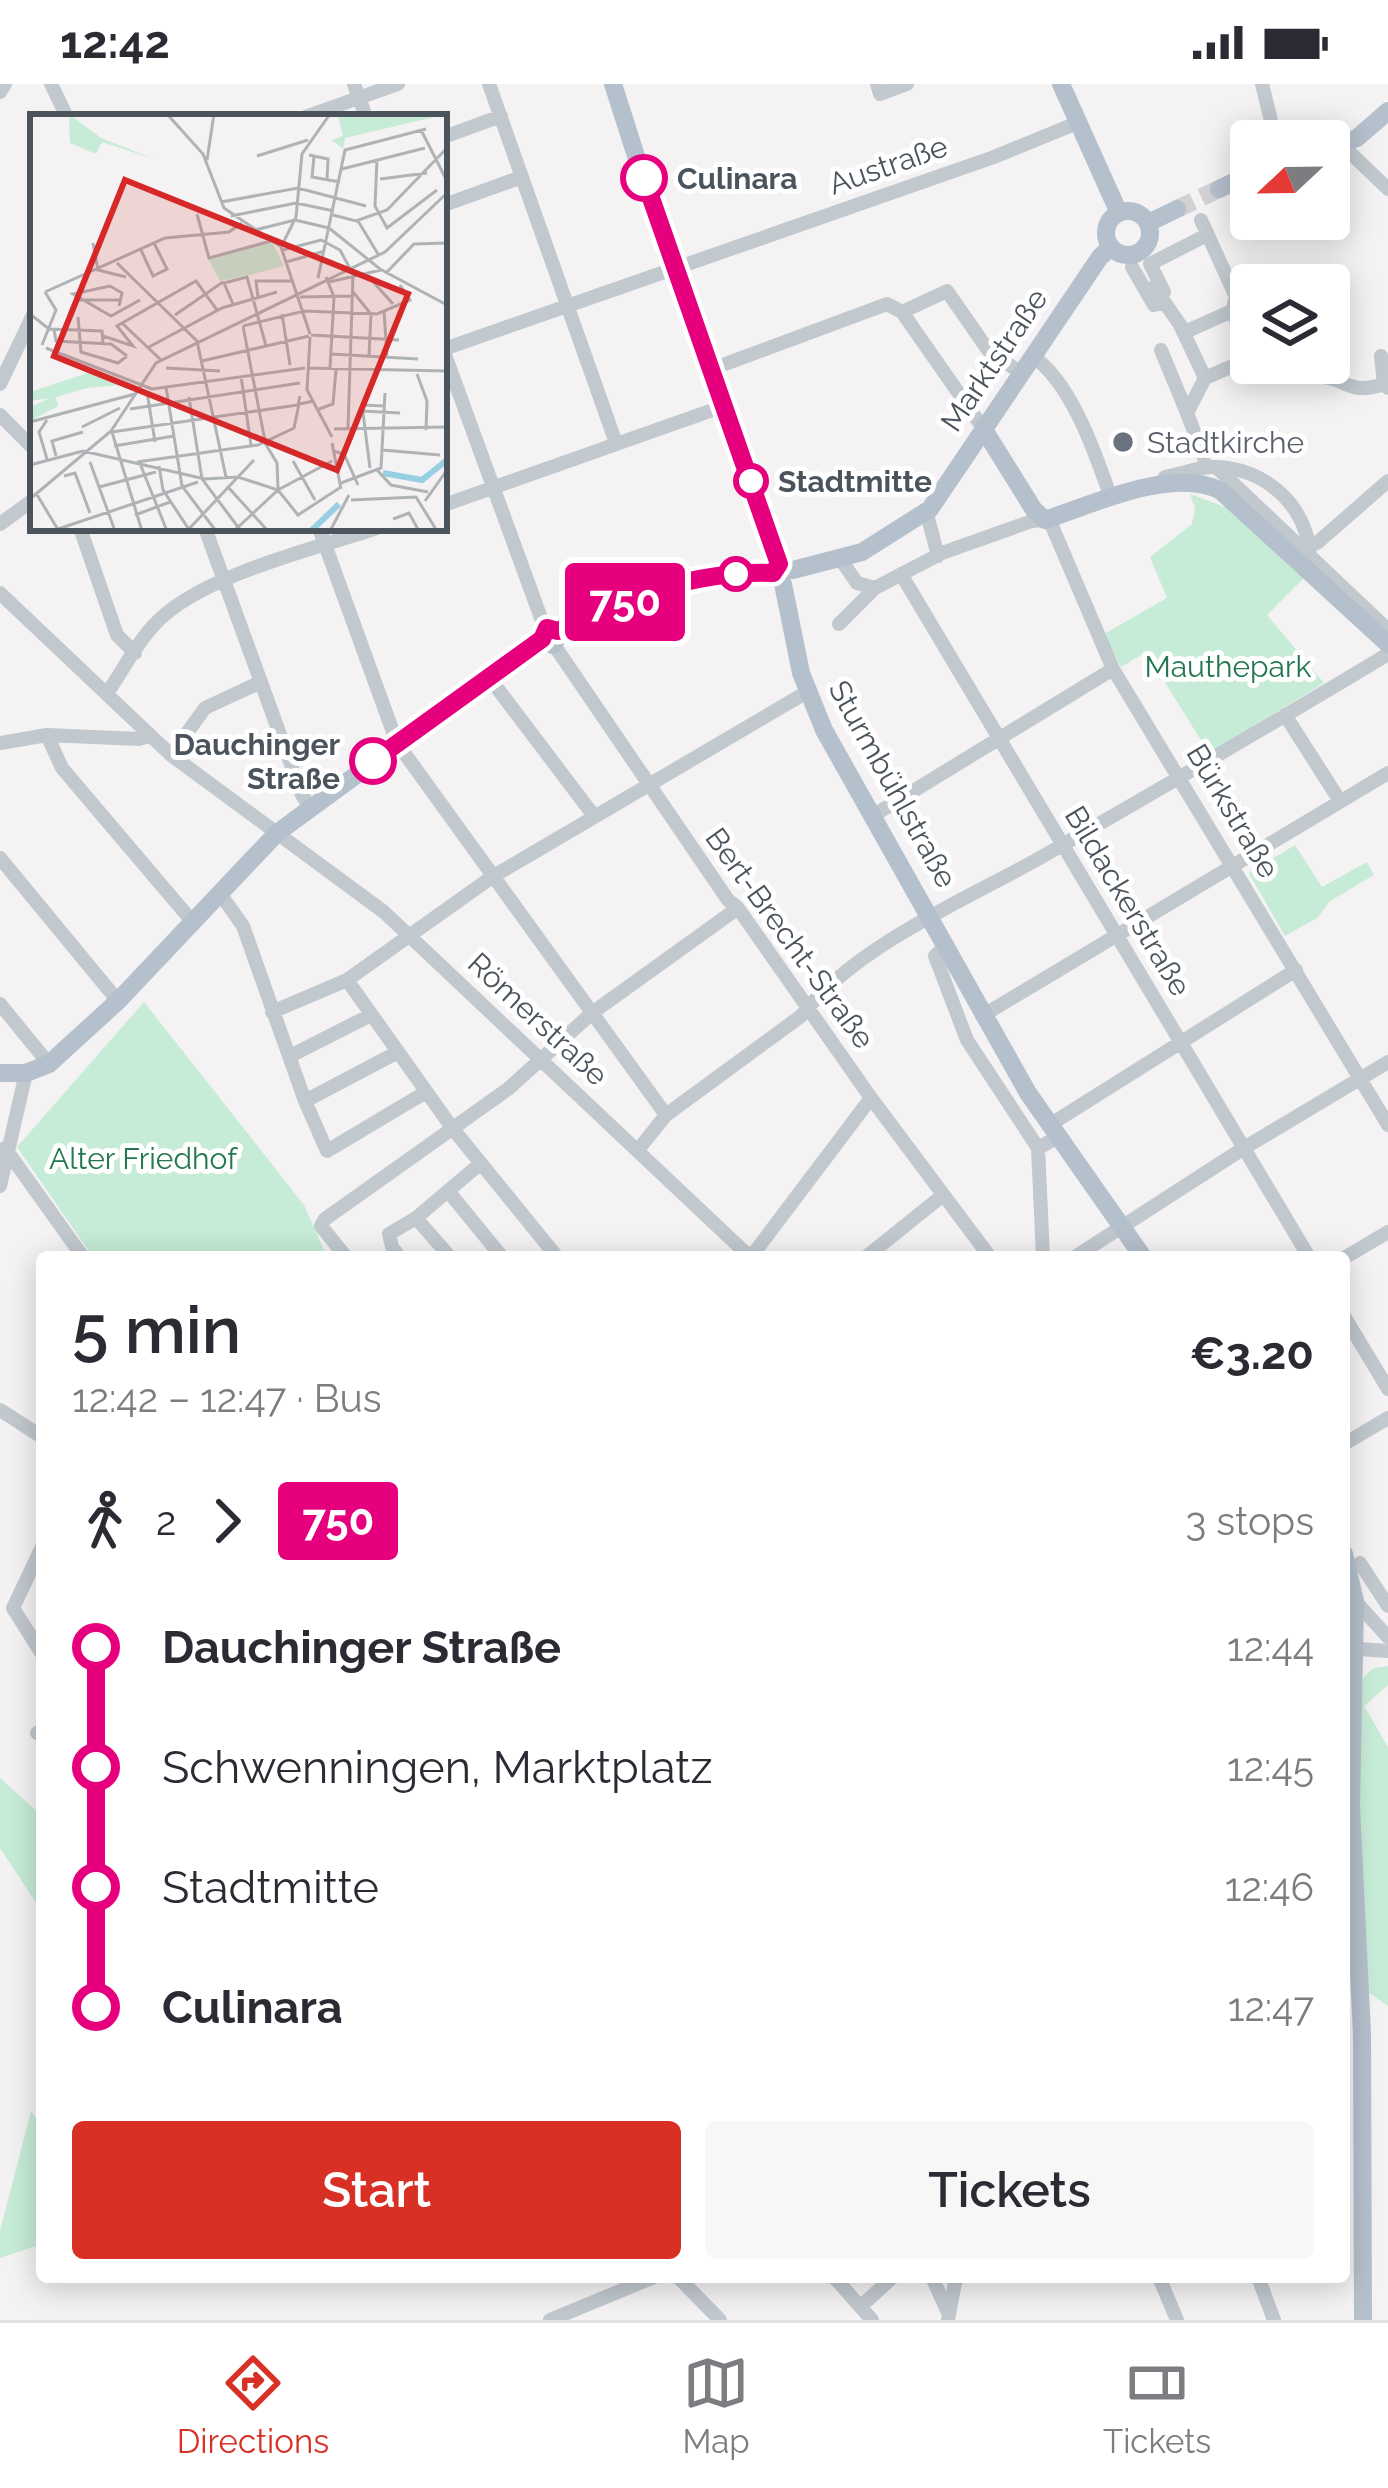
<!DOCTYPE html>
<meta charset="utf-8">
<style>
body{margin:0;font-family:Raleway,sans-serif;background:#f7f7f7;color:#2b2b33;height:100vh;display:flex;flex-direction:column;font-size:45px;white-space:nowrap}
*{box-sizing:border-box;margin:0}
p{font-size:39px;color:#7c7c81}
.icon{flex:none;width:66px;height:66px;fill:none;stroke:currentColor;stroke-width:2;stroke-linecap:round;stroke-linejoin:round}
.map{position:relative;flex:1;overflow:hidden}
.drawer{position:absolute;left:36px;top:1167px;width:1314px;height:1032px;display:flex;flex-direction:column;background:#fff;border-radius:12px;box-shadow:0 6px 30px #0003}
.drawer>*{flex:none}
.badge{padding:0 24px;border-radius:9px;font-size:42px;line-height:78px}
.needle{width:78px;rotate:248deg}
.buttons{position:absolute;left:1230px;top:36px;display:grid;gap:24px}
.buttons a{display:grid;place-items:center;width:120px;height:120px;border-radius:12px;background:#fff;box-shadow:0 6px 30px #0003;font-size:60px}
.map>.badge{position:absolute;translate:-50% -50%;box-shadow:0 0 0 6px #fff}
.legs{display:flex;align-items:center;gap:18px;height:132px;padding:0 36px;font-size:39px}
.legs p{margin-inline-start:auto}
.overview{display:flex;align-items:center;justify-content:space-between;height:204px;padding:0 36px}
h1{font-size:66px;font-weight:600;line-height:90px}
.primary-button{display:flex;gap:24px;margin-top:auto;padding:24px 36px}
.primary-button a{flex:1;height:138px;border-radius:12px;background:#d93025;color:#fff;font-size:48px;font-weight:600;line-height:138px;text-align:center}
.primary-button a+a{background:#f7f7f7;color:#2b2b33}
ul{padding:0 36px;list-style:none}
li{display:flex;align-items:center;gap:42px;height:120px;font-size:45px}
li i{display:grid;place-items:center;width:18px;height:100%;margin:0 15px;background:currentColor}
li i::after{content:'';width:30px;height:30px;margin:-15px;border:9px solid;border-radius:50%;background:#fff}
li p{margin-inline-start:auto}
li:first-child i{background:linear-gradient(#0000 50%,currentColor 0)}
li:last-child i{background:linear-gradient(currentColor 50%,#0000 0)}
.status{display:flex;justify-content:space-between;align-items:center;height:84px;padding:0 60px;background:#fff;direction:ltr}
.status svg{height:33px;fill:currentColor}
.dock{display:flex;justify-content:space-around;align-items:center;height:168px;border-top:3px solid #e1e1e2;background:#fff;font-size:33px;color:#7c7c81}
.dock a{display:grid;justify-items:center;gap:6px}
.dock .selected{color:#d93025}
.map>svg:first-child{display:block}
.green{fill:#c6ebd6}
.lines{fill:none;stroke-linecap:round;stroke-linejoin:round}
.major-tunnel{stroke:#d2d2d4;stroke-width:18;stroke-dasharray:18 9;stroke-linecap:butt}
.minor{stroke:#c1c8ce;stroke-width:14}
.major{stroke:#b5c0cd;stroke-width:18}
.line-1-casing{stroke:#fff;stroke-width:27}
.line-1{stroke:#e6007e;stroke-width:18}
.stop-1-dot{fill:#fff;stroke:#e6007e;stroke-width:6}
.worship-dot{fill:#6b7280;stroke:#fff;stroke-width:4.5}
.labels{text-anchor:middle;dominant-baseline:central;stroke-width:10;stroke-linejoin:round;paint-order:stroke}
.street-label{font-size:30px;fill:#4b545d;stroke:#fff}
.stop-label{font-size:30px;font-weight:bold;fill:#4b545d;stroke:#fff;text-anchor:start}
.worship-label{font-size:30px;fill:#5b616d;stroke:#fff;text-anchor:start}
.park-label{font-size:30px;fill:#237851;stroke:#fff}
.inset-river{fill:none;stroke:#98d0e3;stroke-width:6}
.inset-road{fill:none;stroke:#b0b3b6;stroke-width:3}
.view{fill:#d62828;fill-opacity:0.15;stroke:#d62828;stroke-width:6}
.inset-edge{fill:none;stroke:#4b545d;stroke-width:6}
</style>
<div class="status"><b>12:42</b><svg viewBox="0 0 49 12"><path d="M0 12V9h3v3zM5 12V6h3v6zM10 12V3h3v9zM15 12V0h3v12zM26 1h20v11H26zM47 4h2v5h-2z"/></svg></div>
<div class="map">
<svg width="1388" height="2236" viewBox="0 0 1388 2236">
<rect width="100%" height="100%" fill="#f4f2f2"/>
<path class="green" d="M1190 410 1236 427 1305 493 1267 531 1324 599 1209 669 1146 568 1121 583 1104 550 1167 514 1150 473 1192 440 1195 424Z
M1295 761 1322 803 1367 778 1374 791 1330 817 1317 834 1285 852 1249 789Z
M144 918 304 1121 327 1173H93L17 1063Z
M1388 1582V1601L1364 1622 1388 1663V1922L1365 1906 1357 1653 1363 1594 1374 1584Z
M0 1694 42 1732V1828L0 1764Z
M31 2027 42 2042V2160L0 2174V2147Z"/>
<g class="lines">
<path class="major-tunnel" d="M1177 125 1219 105"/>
<path class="minor" d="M51 0 67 33
M354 0 366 33
M489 0 616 359
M877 0 880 10 907 0
M1262 0 1276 57
M0 8 5 0
M305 33 398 0
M1278 51 1283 55 1313 57
M444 53 501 32
M1340 59 1388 105
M444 121 522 93
M1201 136 1236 213 1232 227
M1132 183 1154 221 1163 218
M1154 203 1185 248
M1164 208 1150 180 1201 154
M902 228 947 207 988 266 1021 289
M1180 241 1205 294 1251 274
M1185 248 1232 227 1251 270
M444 265 994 73 1077 39
M1161 266 1187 329
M444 268 545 545
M1032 272C1071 297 1096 371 1111 414
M1381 272 1384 300
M1259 279C1286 289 1290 290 1317 292 1348 294 1348 312 1384 300L1388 304
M709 286 887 220 902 228 983 344
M0 300 33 231
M0 331 33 364
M1204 374 1187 329 1205 294
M1216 383 1388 546
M1165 393C1180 390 1196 384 1211 383 1268 381 1317 430 1309 487
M444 421 724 322
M930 425 928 434 938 472
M0 440 33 416
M80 444 117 551 135 569
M205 444 302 711 310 723
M319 444 397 659 666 1031
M1317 459 1388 397
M841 476 857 499 875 504 942 469 1032 437 1045 436 1052 442 1113 585 1388 1041
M901 490 1309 1173
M0 509 171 671 384 828 750 1173
M839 540 875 504
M554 561 728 816 738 824 871 1014 990 1173
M488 592 594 732
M107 609C123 587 136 559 155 540 199 492 314 465 377 444
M1285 631 1340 717
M47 651 62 684 191 836
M0 659 47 651 139 655 148 652
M171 671 205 624 261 598
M874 731 1113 585
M0 774 118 917
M219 808 243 842 305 1017 327 1067 426 1008
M947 861 935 872 967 956 1038 1064 1060 1052
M347 896 453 1045 557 1173
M0 920 49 980
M272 928 347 896 492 793 807 608
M982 932 1388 689
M290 972 371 931
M305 1017 398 968
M1051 1040 1296 886
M5 1064 83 1173
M1038 1064 1043 1173
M638 1066 666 1031 801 932C856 862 961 818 1038 775 1155 708 1272 640 1388 570
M0 1102 26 989
M448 1107 502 1173
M416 1134 450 1173
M346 1173 321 1142 325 1135 508 1005 592 929 738 824
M400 1173 392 1163 389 1150 416 1134 481 1079
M751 1173 871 1014
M866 1173 942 1112
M1075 1173 1244 1064 1388 978
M1344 1174 1388 1148
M1344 1232 1388 1305
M0 1326 42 1353
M1344 1360 1388 1334
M42 1463 13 1524 42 1570
M1360 1479 1388 1522
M1355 1517 1388 1553
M1344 1564 1388 1567
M37 1649 42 1646
M678 2193 720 2236
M834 2193 872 2236
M932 2193 949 2231
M1159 2193 1177 2236
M1258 2193 1274 2236
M861 2222 893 2193
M550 2236 654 2193
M948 2236 956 2193"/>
<path class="major" d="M613 0 669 175 779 480
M1061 0 1119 129
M1329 63 1357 54 1388 27
M1219 105 1251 90
M1106 149a22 22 0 1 1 44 0a22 22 0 1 1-44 0Z
M1148 139 1177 125
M983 344 1034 426 1045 436C1093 420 1174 382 1221 407L1388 560
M793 486 862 468 930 425 1100 173 1111 163
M783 500 801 589 824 646 1028 1009 1143 1173
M558 547C626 515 696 486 773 489
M0 989H26L49 980 118 917 277 749 542 555 545 545 553 544 559 550 553 561 542 555
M1344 1470 1355 1517 1351 1723 1362 1950 1363 2236"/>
</g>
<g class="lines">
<defs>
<path id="line-1" d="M373 677 542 555 547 544 558 547C625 513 697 486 773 489L779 480 644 94"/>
</defs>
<use href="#line-1" class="line-1-casing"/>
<use href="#line-1" class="line-1"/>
</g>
<g class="stop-1-dot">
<circle cx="644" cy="94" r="21"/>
<circle cx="751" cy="397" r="15"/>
<circle cx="736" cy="490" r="15"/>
<circle cx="373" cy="677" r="21"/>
</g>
<circle class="worship-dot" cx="1123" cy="358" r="12"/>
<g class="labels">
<g class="street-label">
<text transform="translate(888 81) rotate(-19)">Austraße</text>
<text transform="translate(994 276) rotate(-56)">Marktstraße</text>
<text transform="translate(893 700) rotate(61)">Sturmbühlstraße</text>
<text transform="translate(1233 727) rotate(59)">Bürkstraße</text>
<text transform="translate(1128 817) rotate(59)">Bildackerstraße</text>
<text transform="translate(790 854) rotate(54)">Bert-Brecht-Straße</text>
<text transform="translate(538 935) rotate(43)">Römerstraße</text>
</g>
<g class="stop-label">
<text x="677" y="94">Culinara</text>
<text x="778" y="397">Stadtmitte</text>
<text x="340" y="660" text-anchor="end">Dauchinger<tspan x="340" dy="34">Straße</tspan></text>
</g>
<g class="worship-label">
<text x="1147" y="358">Stadtkirche</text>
</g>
<g class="park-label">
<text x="1228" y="582">Mauthepark</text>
<text x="143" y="1074">Alter Friedhof</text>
</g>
</g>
<g transform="translate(30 30)">
<rect width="417" height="417" fill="#f4f2f2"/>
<path d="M39 0 71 24 124 45 72 28 66 40 40 29ZM315 0H417L315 24 313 35 302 26 313 22 308 2ZM242 128 254 152 220 161 190 167 178 145ZM67 256 106 271 105 278 102 270 57 274 26 283 28 292 0 307V293L20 284 0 287V278Z" fill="#c6ebd6"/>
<path class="inset-river" d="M353 359 392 366 417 346M281 417 309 390"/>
<path class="inset-road" d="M137 0 173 40 194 94 250 132M391 16 417 67M279 41 298 45 297 66M227 42 278 26M284 42 282 63 310 68M347 45 345 92 357 114 407 76M177 46 184 0M312 55 395 34M350 65 397 59M191 88 268 74 336 92M167 100 179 144 241 127M303 101 326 107 357 96 417 34M201 102 266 89 304 97M328 107 348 140M225 116 265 106 299 114 350 155 417 191M63 129 68 156 96 163M111 136 123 162 137 155 124 129M253 136 291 126 310 136 323 160 318 314M256 148 295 137M87 149 167 227 196 363M356 159 384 130 417 129M338 162 363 190M296 163 304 183 300 254M288 164 315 36 396 15M299 168 351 156M15 178 135 124 199 118 212 109M323 178 341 200 339 242M228 183 226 167H263M270 183 323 182M48 186H92M203 190 194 169 217 163 236 232M89 192 92 179 80 172 43 180 81 202 110 186M354 197 357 242M0 200 19 215 72 217 73 229M252 200 260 251M145 201 193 168M48 203 51 238 88 249 97 242M93 210 131 246M213 212 274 197 347 200 380 186 370 171M213 212 235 327M24 215 26 227 81 230 97 242M280 220 251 133 266 103 272 40 300 0M281 221 369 226M73 222 103 232 87 212 166 167 187 196M280 223 277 276 302 323M12 231 26 196 15 178M119 233 192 194 247 178M16 234 122 275 275 254M301 240 388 245M172 247 279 222M136 254 190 257M277 254 417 257M387 260 397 287 396 316M211 262 221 331M136 273 152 372 186 417M117 278 125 328M159 283 172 365 211 417M100 295 270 269M289 295 303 290 306 256M332 297 370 299M0 308 105 280M52 313 90 294M304 315 417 313M82 318 268 291 270 282M82 318 112 417M235 329 247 349 248 375M302 329 311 375M84 332 144 322M352 336 410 341M303 337 314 340 328 371M26 342 22 327 53 318M17 345 9 318 17 306M263 347 285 386M60 348 85 417M107 348 228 331 264 314 269 290 284 287M0 351 53 337 175 365 208 363 248 376 268 401 311 373M111 352 137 417M129 352 133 376 160 417M340 354 332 291 355 292M347 356 361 371 398 378M34 362 45 359 60 399M311 369 351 354 355 279M197 372 238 417M69 373 126 358M6 379 27 414M0 385 81 317 126 249 355 138 417 79M321 386 386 383 407 417M395 387 417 356M105 401 140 388M363 405 379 399 389 417M206 415 248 376 302 347M22 417 168 368M157 417 224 346M300 417 319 381"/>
<path class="view" d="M95 66 378 180 307 356 24 242Z"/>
<rect width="417" height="417" class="inset-edge"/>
</g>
</svg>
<div class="buttons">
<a><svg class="needle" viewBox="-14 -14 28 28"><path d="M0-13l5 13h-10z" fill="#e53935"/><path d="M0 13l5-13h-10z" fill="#7c7c81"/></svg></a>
<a><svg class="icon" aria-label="layers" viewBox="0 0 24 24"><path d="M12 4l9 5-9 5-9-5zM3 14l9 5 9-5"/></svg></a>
</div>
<b class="badge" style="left:625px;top:518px;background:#e6007e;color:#fff">750</b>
<section class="drawer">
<div class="overview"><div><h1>5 min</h1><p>12:42 – 12:47 · Bus</p></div><b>€3.20</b></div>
<div class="legs"><svg class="icon" aria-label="walk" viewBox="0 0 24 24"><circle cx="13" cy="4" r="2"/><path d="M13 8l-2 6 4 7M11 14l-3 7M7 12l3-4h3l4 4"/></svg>2<svg class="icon" aria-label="forward" viewBox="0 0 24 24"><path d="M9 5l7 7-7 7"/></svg><b class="badge" style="background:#e6007e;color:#fff">750</b><p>3 stops</p></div>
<ul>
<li><i style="color:#e6007e"></i><b>Dauchinger Straße</b><p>12:44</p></li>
<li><i style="color:#e6007e"></i><span>Schwenningen, Marktplatz</span><p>12:45</p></li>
<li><i style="color:#e6007e"></i><span>Stadtmitte</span><p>12:46</p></li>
<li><i style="color:#e6007e"></i><b>Culinara</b><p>12:47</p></li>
</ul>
<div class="primary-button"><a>Start</a><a>Tickets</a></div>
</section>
</div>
<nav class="dock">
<a class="selected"><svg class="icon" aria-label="directions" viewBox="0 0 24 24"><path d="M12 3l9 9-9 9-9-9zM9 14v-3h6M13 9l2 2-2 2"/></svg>Directions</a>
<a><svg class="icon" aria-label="map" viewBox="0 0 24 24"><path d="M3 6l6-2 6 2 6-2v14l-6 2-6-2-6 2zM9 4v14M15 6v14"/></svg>Map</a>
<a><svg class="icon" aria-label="tickets" viewBox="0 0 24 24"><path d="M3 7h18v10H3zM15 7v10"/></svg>Tickets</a>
</nav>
